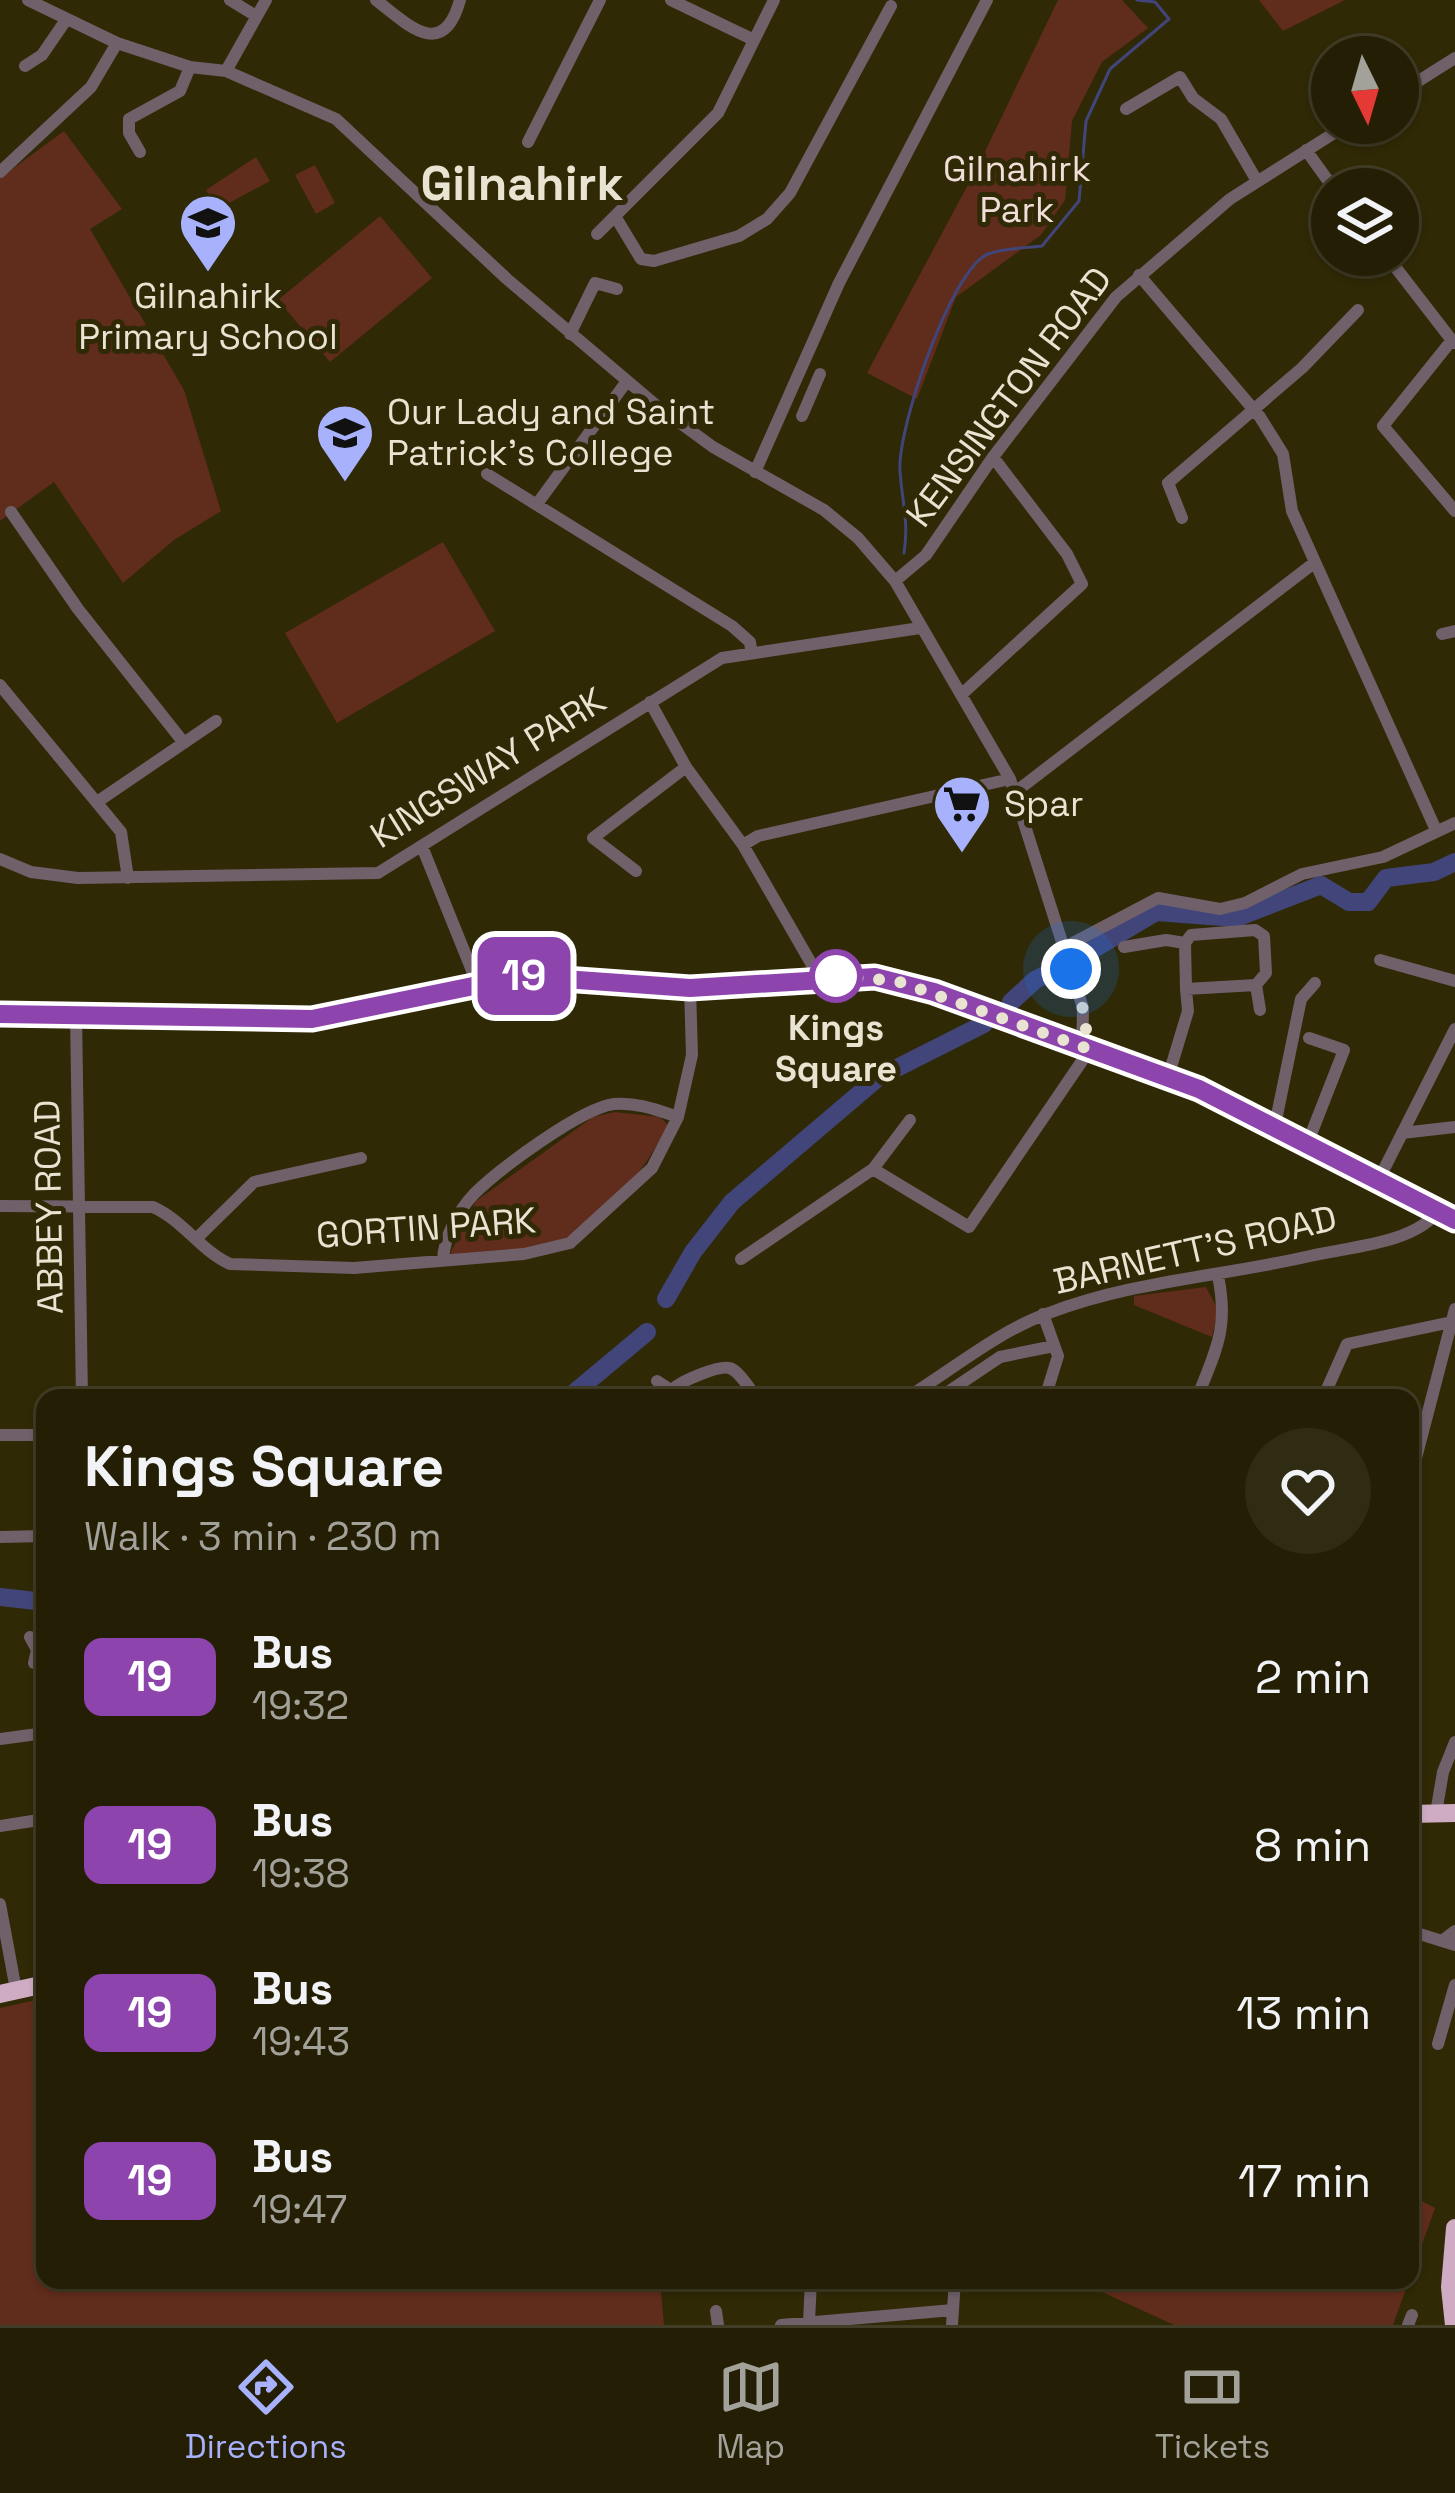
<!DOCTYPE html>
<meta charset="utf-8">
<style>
body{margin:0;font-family:"Space Grotesk",sans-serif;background:#302c13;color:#f1f3f6;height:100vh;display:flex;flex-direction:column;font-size:45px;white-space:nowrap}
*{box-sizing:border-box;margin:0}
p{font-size:39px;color:#a3a29a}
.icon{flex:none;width:66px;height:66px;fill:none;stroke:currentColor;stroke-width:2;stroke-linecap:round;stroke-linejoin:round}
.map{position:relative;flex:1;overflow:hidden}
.sheet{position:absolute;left:36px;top:1389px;width:1383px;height:900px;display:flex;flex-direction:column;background:#241f04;border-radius:24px;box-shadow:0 3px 9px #0004,0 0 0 3px #413d26}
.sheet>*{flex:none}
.badge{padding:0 24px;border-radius:18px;font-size:42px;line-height:78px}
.needle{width:78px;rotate:175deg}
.controls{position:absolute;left:1311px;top:36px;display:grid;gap:24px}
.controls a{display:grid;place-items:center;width:108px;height:108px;border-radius:50%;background:#241f04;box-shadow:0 3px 9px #0004,0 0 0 3px #413d26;font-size:60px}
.you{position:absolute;width:60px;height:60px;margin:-30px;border:9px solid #fff;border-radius:50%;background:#1a73e8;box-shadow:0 0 0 18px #1a73e833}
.map>.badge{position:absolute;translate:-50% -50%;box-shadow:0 0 0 6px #fff}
.round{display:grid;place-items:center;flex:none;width:126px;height:126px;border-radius:63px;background:#302c13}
.headline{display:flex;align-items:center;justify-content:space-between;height:204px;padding:0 48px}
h1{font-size:57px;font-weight:700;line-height:90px}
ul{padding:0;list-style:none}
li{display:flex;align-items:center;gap:36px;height:168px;padding:0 48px}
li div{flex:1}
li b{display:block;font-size:45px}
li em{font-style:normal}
li .badge{min-width:132px;font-weight:700;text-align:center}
.dock{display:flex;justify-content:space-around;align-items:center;height:168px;border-top:3px solid #413d26;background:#241f04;font-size:33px;color:#a3a29a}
.dock a{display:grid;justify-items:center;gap:6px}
.dock .selected{color:#a7b1fc}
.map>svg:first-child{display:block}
.green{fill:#602c1c}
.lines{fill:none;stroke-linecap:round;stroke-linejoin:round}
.stream{stroke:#41457a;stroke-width:3}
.river{stroke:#41457a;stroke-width:18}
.minor{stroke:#6f606a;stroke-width:12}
.highway{stroke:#cfacc4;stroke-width:18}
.line-casing{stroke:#fff;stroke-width:27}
.line{stroke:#8e44ad;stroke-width:18}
.walk{stroke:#e8e4d1;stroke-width:12;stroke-dasharray:0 21.6}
.stop-dot{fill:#fff;stroke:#8e44ad;stroke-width:6}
.labels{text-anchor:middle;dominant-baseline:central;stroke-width:10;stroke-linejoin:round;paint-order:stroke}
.park-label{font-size:36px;fill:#f1ded8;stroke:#302906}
.poi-label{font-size:36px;fill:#e8e4d1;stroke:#302906;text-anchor:start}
.street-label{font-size:36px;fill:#e8e4d1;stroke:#302906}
.stop-label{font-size:36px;font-weight:bold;fill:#e8e4d1;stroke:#302906}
.district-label{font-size:48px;font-weight:bold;fill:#e8e4d1;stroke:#302906}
</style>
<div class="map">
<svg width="1455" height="2325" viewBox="0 0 1455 2325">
<rect width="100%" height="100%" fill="#302906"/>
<path class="green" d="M1058 0H1122L1148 28 1102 62 1072 121 1065 200 1041 235 956 297 917 399 867 373 977 168Z
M1259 0H1345L1283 31Z
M64 131 122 209 90 229 184 390 221 511 174 540 123 583 54 482 0 521V178Z
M256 157 270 181 214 211 216 219H208L204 212 214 202 206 190Z
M315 165 335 203 316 214 295 175Z
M380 216 432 278 330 362 278 300Z
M443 542 495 631 337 723 285 633Z
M615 1112 660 1117 668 1125C644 1172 598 1233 543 1247 514 1254 479 1253 449 1256L476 1201 593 1117Z
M1206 1287 1218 1310 1212 1337 1134 1305V1296Z
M45 1998V2280H660L664 2325H0V2008Z
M1410 2195 1435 2208 1410 2278Z
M1098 2280H1409L1393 2325H1174L1098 2290Z"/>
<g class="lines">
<path class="stream" d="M904 553C909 522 902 501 900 471 897 429 951 269 988 254 1003 248 1026 248 1042 246L1079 201 1086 121 1110 69 1169 19 1155 2 1137 0"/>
<path class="river" d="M1077 959 1156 912 1236 918 1321 885 1349 902H1368L1386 878 1434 872 1455 862
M1011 1002 1035 980 1060 967
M666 1299 693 1252 732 1202 879 1077 984 1024
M568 1398 647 1332
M0 1597 45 1602"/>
<path class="minor" d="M28 0 117 43 190 67 226 71 336 119 507 279 657 406 713 447 824 510 858 538 895 581 1010 779 1083 1008 1082 1061 969 1227 873 1169
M230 0 256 16
M376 0C407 24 443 62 460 0
M671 0 754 40
M25 66 42 55 66 20
M226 71 266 0
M1398 94 1455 58
M1126 109 1180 77 1193 98 1221 119 1257 181
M528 142 600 0
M1306 150 1334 189
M140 152 129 133V119L180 91 190 67
M0 172 91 87 117 43
M615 216 641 259 654 261 739 236 767 219 790 193 891 6
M597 234 718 113 774 0
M1386 255 1454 343
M1139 275 1260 417 1283 454 1292 511 1436 830
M570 334 595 283 617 289
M1452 340 1383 426 1455 511
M802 416 820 374
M755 472 839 283 987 0
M487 474 732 626 750 642 751 650
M537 504 627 381
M11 512 78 609 184 743
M1182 518 1168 483 1302 368 1358 310
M895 581 926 555 993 457 1116 297 1230 199 1350 123
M1442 634 1455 631
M0 685 121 832 128 878
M962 694 1082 584 1067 554 993 457
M650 702 686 767 743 845 819 977
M1014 793 1314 563
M97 802 216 721
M743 845 758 836 1010 779
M423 849 477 983
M0 859 31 872 78 878 378 873 722 658 920 628
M636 871 593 838 686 767
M1065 947 1158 898 1220 909 1245 903 1302 874 1383 857 1455 823
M1124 947 1166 940 1185 943
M1380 960 1455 981
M1256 985 1260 1010
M0 1014 312 1019 380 1009 522 976 690 988 875 977 934 992 1219 1097 1455 1220
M76 1015 82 1398
M1168 1077 1188 1011 1186 989 1256 985 1266 973 1264 936 1255 930 1191 935 1185 943 1186 989
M1275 1125 1301 999 1315 983
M1402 1133 1455 1127
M1308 1142 1344 1050 1309 1038
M1379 1179 1455 1029
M0 1206 153 1207C184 1221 201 1251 230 1264L354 1268 524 1254 570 1243 652 1168 678 1117 692 1055 690 988
M198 1237 254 1182 361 1158
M741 1259 873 1169 910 1120
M443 1260C444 1237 458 1211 474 1194 498 1170 581 1108 614 1104 636 1102 657 1110 678 1117
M1043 1314 1058 1356 1045 1398
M657 1381 677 1394
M673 1389C681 1381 719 1365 729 1368 739 1370 750 1390 757 1398
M460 1398 504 1394
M906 1398C952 1370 998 1331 1049 1313 1132 1281 1224 1276 1310 1256 1347 1247 1414 1244 1438 1211
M939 1398 1000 1357 1054 1346
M1148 1398H1158
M1197 1398C1216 1350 1229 1328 1218 1276
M1323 1398 1347 1344 1447 1323
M0 1435H45
M1410 1481 1455 1309
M0 1537 45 1536
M30 1637 37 1650 34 1663
M0 1739 45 1733
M1436 1813 1443 1772 1455 1742
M0 1826 45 1819
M0 1904 16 1990
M1410 1931 1455 1945
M1442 1941 1455 1931
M1438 2044 1455 1985
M716 2311 718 2325
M809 2322 811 2280
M781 2325 953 2310
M952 2325 955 2280
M1408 2325 1412 2315"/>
<path class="highway" d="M1410 1814 1455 1813
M0 1994 45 1984
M1454 2325 1450 2287 1455 2228"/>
</g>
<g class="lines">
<defs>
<path id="line" d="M0 1014 312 1019 522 976 690 988 875 977 934 992 1199 1089 1455 1220"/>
</defs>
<use href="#line" class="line-casing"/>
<use href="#line" class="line"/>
<path class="walk" d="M836 976 897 981 1086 1048V1020L1071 969"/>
</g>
<defs>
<symbol id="school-pin" viewBox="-11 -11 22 30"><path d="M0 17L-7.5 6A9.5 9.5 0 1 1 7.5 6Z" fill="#a7b1fc" stroke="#302906"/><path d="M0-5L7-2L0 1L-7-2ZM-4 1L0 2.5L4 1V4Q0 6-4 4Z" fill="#111"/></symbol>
<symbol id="supermarket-pin" viewBox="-11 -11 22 30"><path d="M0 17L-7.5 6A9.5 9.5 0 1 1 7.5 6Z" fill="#a7b1fc" stroke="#302906"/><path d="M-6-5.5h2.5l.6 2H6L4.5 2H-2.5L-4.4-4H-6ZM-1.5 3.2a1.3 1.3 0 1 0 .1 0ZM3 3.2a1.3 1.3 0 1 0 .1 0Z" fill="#111"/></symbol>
</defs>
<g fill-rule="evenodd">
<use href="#school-pin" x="175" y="190" width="66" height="90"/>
<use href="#school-pin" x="312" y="400" width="66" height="90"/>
<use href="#supermarket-pin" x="929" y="771" width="66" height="90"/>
</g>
<circle class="stop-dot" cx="836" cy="976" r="24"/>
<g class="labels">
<g class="park-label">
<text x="1017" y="169">Gilnahirk<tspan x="1017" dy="41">Park</tspan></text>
</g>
<g class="poi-label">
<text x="208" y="296" text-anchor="middle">Gilnahirk<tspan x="208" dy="41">Primary School</tspan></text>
<text x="387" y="412">Our Lady and Saint<tspan x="387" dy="41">Patrick's College</tspan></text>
<text x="1004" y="804">Spar</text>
</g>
<g class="street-label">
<text transform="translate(1009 397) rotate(-53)">KENSINGTON ROAD</text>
<text transform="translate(488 768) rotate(-32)">KINGSWAY PARK</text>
<text transform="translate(49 1207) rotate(-91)">ABBEY ROAD</text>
<text transform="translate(426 1228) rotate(-4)">GORTIN PARK</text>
<text transform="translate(1195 1250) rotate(-13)">BARNETT'S ROAD</text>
</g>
<g class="stop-label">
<text x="836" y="1028">Kings<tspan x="836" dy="41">Square</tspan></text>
</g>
<g class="district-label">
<text x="522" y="183">Gilnahirk</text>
</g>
</g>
</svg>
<div class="controls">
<a><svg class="needle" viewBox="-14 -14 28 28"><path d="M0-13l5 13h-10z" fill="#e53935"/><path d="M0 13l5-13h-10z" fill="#a3a29a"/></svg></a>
<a><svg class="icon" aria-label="layers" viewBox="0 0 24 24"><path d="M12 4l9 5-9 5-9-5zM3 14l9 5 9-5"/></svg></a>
</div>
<div class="you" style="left:1071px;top:969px"></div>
<b class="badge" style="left:524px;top:976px;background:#8e44ad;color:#fff">19</b>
<section class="sheet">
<div class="headline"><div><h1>Kings Square</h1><p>Walk · 3 min · 230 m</p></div><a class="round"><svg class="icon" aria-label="heart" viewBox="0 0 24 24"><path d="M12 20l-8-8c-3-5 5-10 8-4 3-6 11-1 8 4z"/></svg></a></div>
<ul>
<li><span class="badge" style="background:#8e44ad;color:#fff">19</span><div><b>Bus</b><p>19:32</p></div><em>2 min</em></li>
<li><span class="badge" style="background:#8e44ad;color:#fff">19</span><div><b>Bus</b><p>19:38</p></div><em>8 min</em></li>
<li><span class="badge" style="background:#8e44ad;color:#fff">19</span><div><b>Bus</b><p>19:43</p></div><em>13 min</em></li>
<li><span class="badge" style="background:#8e44ad;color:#fff">19</span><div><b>Bus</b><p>19:47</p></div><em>17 min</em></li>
</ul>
</section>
</div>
<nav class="dock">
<a class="selected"><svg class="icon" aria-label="directions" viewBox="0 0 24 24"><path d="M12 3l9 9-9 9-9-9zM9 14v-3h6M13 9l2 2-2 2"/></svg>Directions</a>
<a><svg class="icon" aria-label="map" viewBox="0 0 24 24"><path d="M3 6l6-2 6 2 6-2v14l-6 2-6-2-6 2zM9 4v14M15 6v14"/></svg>Map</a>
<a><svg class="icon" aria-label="tickets" viewBox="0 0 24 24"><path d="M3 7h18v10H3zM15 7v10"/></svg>Tickets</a>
</nav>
